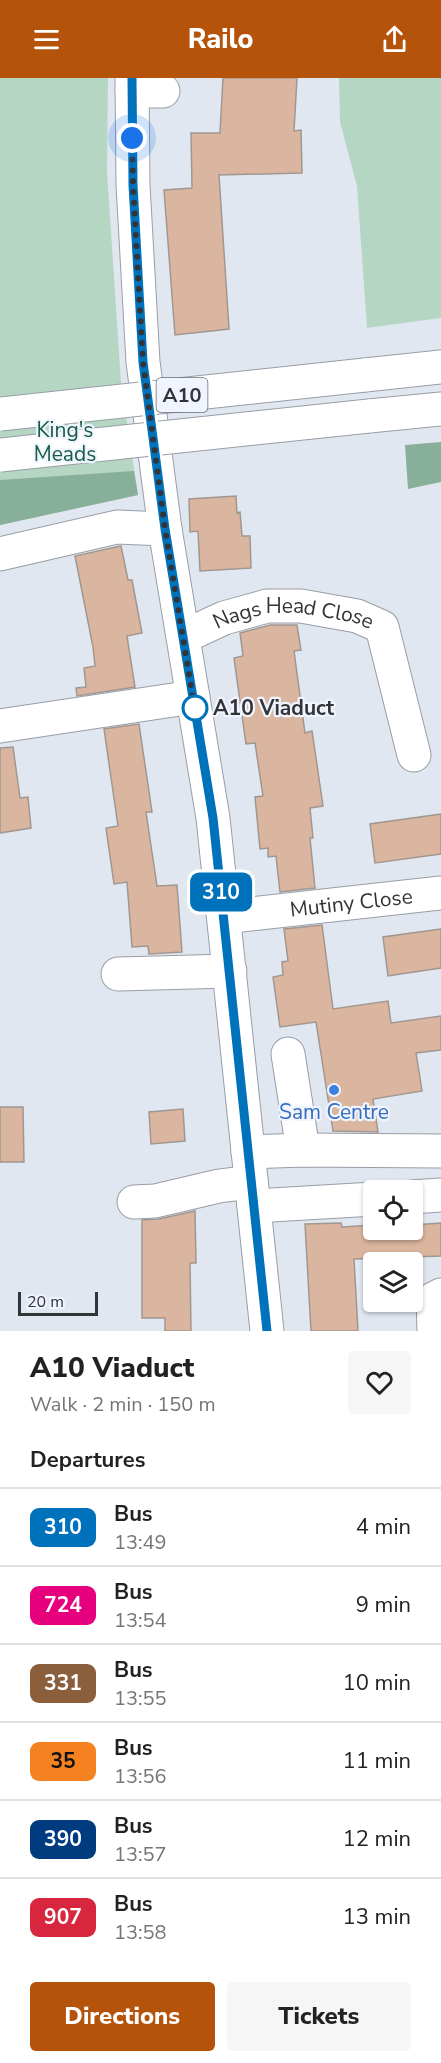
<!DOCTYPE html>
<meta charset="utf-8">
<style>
body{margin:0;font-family:"Nunito Sans",sans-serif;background:#f6f6f6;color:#222;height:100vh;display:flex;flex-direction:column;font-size:22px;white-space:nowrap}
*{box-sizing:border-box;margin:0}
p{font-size:20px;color:#767676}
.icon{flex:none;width:33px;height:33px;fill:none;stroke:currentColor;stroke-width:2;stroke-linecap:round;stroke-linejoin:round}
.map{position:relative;height:1253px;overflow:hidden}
.sheet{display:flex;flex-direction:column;background:#fff;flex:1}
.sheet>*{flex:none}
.badge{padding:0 12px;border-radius:9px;font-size:21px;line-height:39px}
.controls{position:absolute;left:363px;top:1102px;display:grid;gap:12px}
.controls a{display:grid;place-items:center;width:60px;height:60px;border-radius:6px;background:#fff;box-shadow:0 2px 4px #0004;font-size:30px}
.scale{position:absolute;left:18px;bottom:15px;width:80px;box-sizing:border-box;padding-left:6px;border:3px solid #323437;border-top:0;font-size:16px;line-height:21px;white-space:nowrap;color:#323437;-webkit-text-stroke:4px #eff4fe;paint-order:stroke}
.you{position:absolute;width:30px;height:30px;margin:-15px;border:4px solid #fff;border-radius:50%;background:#1a73e8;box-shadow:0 0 0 9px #1a73e833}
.map>.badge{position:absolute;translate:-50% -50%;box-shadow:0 0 0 3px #fff}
h2{padding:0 30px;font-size:22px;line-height:54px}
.round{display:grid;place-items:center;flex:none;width:63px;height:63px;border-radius:6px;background:#f6f6f6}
.headline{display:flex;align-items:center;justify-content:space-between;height:102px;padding:0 30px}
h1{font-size:28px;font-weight:800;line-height:45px}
.button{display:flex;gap:12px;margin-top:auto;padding:12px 30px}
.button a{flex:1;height:69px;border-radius:6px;background:#b45309;color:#fff;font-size:24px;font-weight:800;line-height:69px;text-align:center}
.button a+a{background:#f6f6f6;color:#222}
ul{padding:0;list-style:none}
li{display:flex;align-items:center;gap:18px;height:78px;padding:0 30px;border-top:2px solid #e0e0e0}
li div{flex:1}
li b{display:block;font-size:22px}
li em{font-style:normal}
li .badge{min-width:66px;font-weight:700;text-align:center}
header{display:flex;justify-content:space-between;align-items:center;height:78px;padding:0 30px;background:#b45309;color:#fff;font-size:27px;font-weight:800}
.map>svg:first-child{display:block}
.green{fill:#b4d6c3}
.forest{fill:#88af9a}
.building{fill:#dab59f;stroke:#a19791;stroke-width:1.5}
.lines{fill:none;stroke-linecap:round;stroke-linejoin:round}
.minor-casing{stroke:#989da6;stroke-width:35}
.major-casing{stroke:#989da6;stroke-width:35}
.highway-casing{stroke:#989da6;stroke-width:35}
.minor{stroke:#fff;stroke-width:33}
.major{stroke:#fff;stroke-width:33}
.highway{stroke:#fff;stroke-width:33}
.highway-bridge-casing{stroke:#989da6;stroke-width:35;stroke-linecap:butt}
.highway-bridge{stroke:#fff;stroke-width:33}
.line-casing{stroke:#fff;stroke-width:14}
.line{stroke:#0072bc;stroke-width:9}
.walk{stroke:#323437;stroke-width:6;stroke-dasharray:0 10.8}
.stop-dot{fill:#fff;stroke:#0072bc;stroke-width:3}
.shop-dot{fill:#3f7fe0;stroke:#eff4fe;stroke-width:2}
.labels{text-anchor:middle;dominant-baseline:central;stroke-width:4.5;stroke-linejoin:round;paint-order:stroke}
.shield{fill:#eff4fe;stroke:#6b6e73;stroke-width:1.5}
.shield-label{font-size:20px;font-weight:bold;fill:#323437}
.park-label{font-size:21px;fill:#175c3f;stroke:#eff4fe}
.street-label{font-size:21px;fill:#323437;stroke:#eff4fe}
.stop-label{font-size:21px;font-weight:bold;fill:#323437;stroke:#eff4fe;text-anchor:start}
.shop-label{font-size:21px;fill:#366cbe;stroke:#eff4fe}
</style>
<header><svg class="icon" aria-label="menu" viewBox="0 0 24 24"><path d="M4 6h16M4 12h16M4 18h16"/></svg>Railo<svg class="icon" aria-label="share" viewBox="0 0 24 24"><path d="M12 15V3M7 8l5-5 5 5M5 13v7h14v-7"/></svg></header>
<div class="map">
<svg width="441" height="1253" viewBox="0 0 441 1253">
<rect width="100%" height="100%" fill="#e1e7f0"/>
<path class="green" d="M0 0H108L107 93 121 305 138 417 0 447Z
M339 0H441V240L367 250 357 108 340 44Z"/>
<path class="forest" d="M441 364V404L408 411 405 367Z
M134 393 138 417 0 447V402Z"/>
<path class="building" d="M223 0H297L294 53 301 52 302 95 219 97 229 251 175 257 164 112 192 110 191 55H220Z
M236 418 237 435 240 434 242 458H250L251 490 200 493 198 453 190 454 189 421Z
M121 468 128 502H132L142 555 127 558 135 609 77 618 76 610 86 609 84 590 95 588 93 569 75 478Z
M270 547H297L301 572 294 573 305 655 312 653 323 728 310 730 313 760H310L315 810 280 814 276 778 268 779V770L260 771 255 719 263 718 255 665 246 666 234 580 243 578 240 555Z
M139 646 152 734H146L157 808 177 807 182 874 149 876 148 868 132 869 127 804 114 806 106 750 118 748 104 651Z
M13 669 20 720 28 719 31 750 0 755V670Z
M441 736V776L375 785 370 746Z
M322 847 333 931 388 923 391 945 441 938V972L416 975 422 1013 373 1021 378 1054 333 1053 316 944 280 949 273 899 283 897 282 884 288 883 284 851Z
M441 851V890L388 898 383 859Z
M0 1029H23L24 1084H0Z
M183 1031 185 1063 151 1066 149 1034Z
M195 1133 196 1185H190L191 1253H165V1240H142V1142L159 1141Z
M341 1145 342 1149 374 1147V1152H412V1147L441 1145V1178L354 1181 358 1253H311L305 1146Z"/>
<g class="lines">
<defs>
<g id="minor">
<path d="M132 13H163"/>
<path d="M0 476 117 449 165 451"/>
<path id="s1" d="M183 559 224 540 267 528H301L357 538 382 549 414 677"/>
<path d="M0 648 193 619"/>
<path id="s2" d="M224 839 441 815"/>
<path d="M118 896 230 893"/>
<path d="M288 976 303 1072"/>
<path d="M248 1074 303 1072 441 1073"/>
<path d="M412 1119 441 1117"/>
<path d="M134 1124 155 1123 219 1108 251 1104"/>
<path d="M254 1128 374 1121"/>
<path d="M434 1253 433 1221 441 1217"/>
</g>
<path id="major" d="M132 0 133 107 143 284 165 451 213 740 267 1253"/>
<path id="highway" d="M365 297 441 289
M369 338 441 331"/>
</defs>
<use href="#minor" class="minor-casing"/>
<use href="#major" class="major-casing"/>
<use href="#highway" class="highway-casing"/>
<use href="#minor" class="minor"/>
<use href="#major" class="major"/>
<use href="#highway" class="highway"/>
<defs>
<path id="highway-bridge" d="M0 336 365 297
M0 377 369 338"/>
</defs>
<use href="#highway-bridge" class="highway-bridge-casing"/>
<use href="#highway-bridge" class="highway-bridge"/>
</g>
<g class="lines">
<defs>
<path id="line" d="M132 0 133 107 143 284 165 451 213 740 267 1253"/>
</defs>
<use href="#line" class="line-casing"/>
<use href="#line" class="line"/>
<path class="walk" d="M132 60 133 107 143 284 165 451 196 639 195 630"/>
</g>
<circle class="stop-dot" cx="195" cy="630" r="12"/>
<circle class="shop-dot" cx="334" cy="1012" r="6"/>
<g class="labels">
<rect class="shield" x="156.5" y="300" width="51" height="34" rx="4.5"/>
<g class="shield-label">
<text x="182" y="317">A10</text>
</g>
<g class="park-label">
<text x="65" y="352">King's<tspan x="65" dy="24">Meads</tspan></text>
</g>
<g class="street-label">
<text stroke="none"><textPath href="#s1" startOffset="116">Nags Head Close</textPath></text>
<text stroke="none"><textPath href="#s2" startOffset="128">Mutiny Close</textPath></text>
</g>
<g class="stop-label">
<text x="213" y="630">A10 Viaduct</text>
</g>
<g class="shop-label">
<text x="334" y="1034">Sam Centre</text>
</g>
</g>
</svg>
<div class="controls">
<a><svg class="icon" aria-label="locate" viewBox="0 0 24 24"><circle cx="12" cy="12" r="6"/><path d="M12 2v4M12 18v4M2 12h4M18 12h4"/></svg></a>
<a><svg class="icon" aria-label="layers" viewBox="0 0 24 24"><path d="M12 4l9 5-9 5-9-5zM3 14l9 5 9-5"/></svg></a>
</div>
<div class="scale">20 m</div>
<div class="you" style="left:132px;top:60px"></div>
<b class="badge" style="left:221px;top:814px;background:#0072bc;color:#fff">310</b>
</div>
<section class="sheet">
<div class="headline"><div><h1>A10 Viaduct</h1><p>Walk · 2 min · 150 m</p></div><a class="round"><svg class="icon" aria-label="heart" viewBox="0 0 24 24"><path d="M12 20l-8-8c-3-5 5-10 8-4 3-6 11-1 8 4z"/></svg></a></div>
<h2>Departures</h2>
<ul>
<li><span class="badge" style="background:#0072bc;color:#fff">310</span><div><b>Bus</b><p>13:49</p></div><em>4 min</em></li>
<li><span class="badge" style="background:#e6007e;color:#fff">724</span><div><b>Bus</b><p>13:54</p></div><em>9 min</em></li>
<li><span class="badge" style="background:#8b5e3c;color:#fff">331</span><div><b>Bus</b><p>13:55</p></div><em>10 min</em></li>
<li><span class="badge" style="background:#f58220;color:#111">35</span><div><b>Bus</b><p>13:56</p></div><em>11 min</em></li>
<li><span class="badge" style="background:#003b80;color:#fff">390</span><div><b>Bus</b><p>13:57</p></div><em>12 min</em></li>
<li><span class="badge" style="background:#d7263d;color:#fff">907</span><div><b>Bus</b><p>13:58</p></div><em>13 min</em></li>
</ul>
<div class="button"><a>Directions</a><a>Tickets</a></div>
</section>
